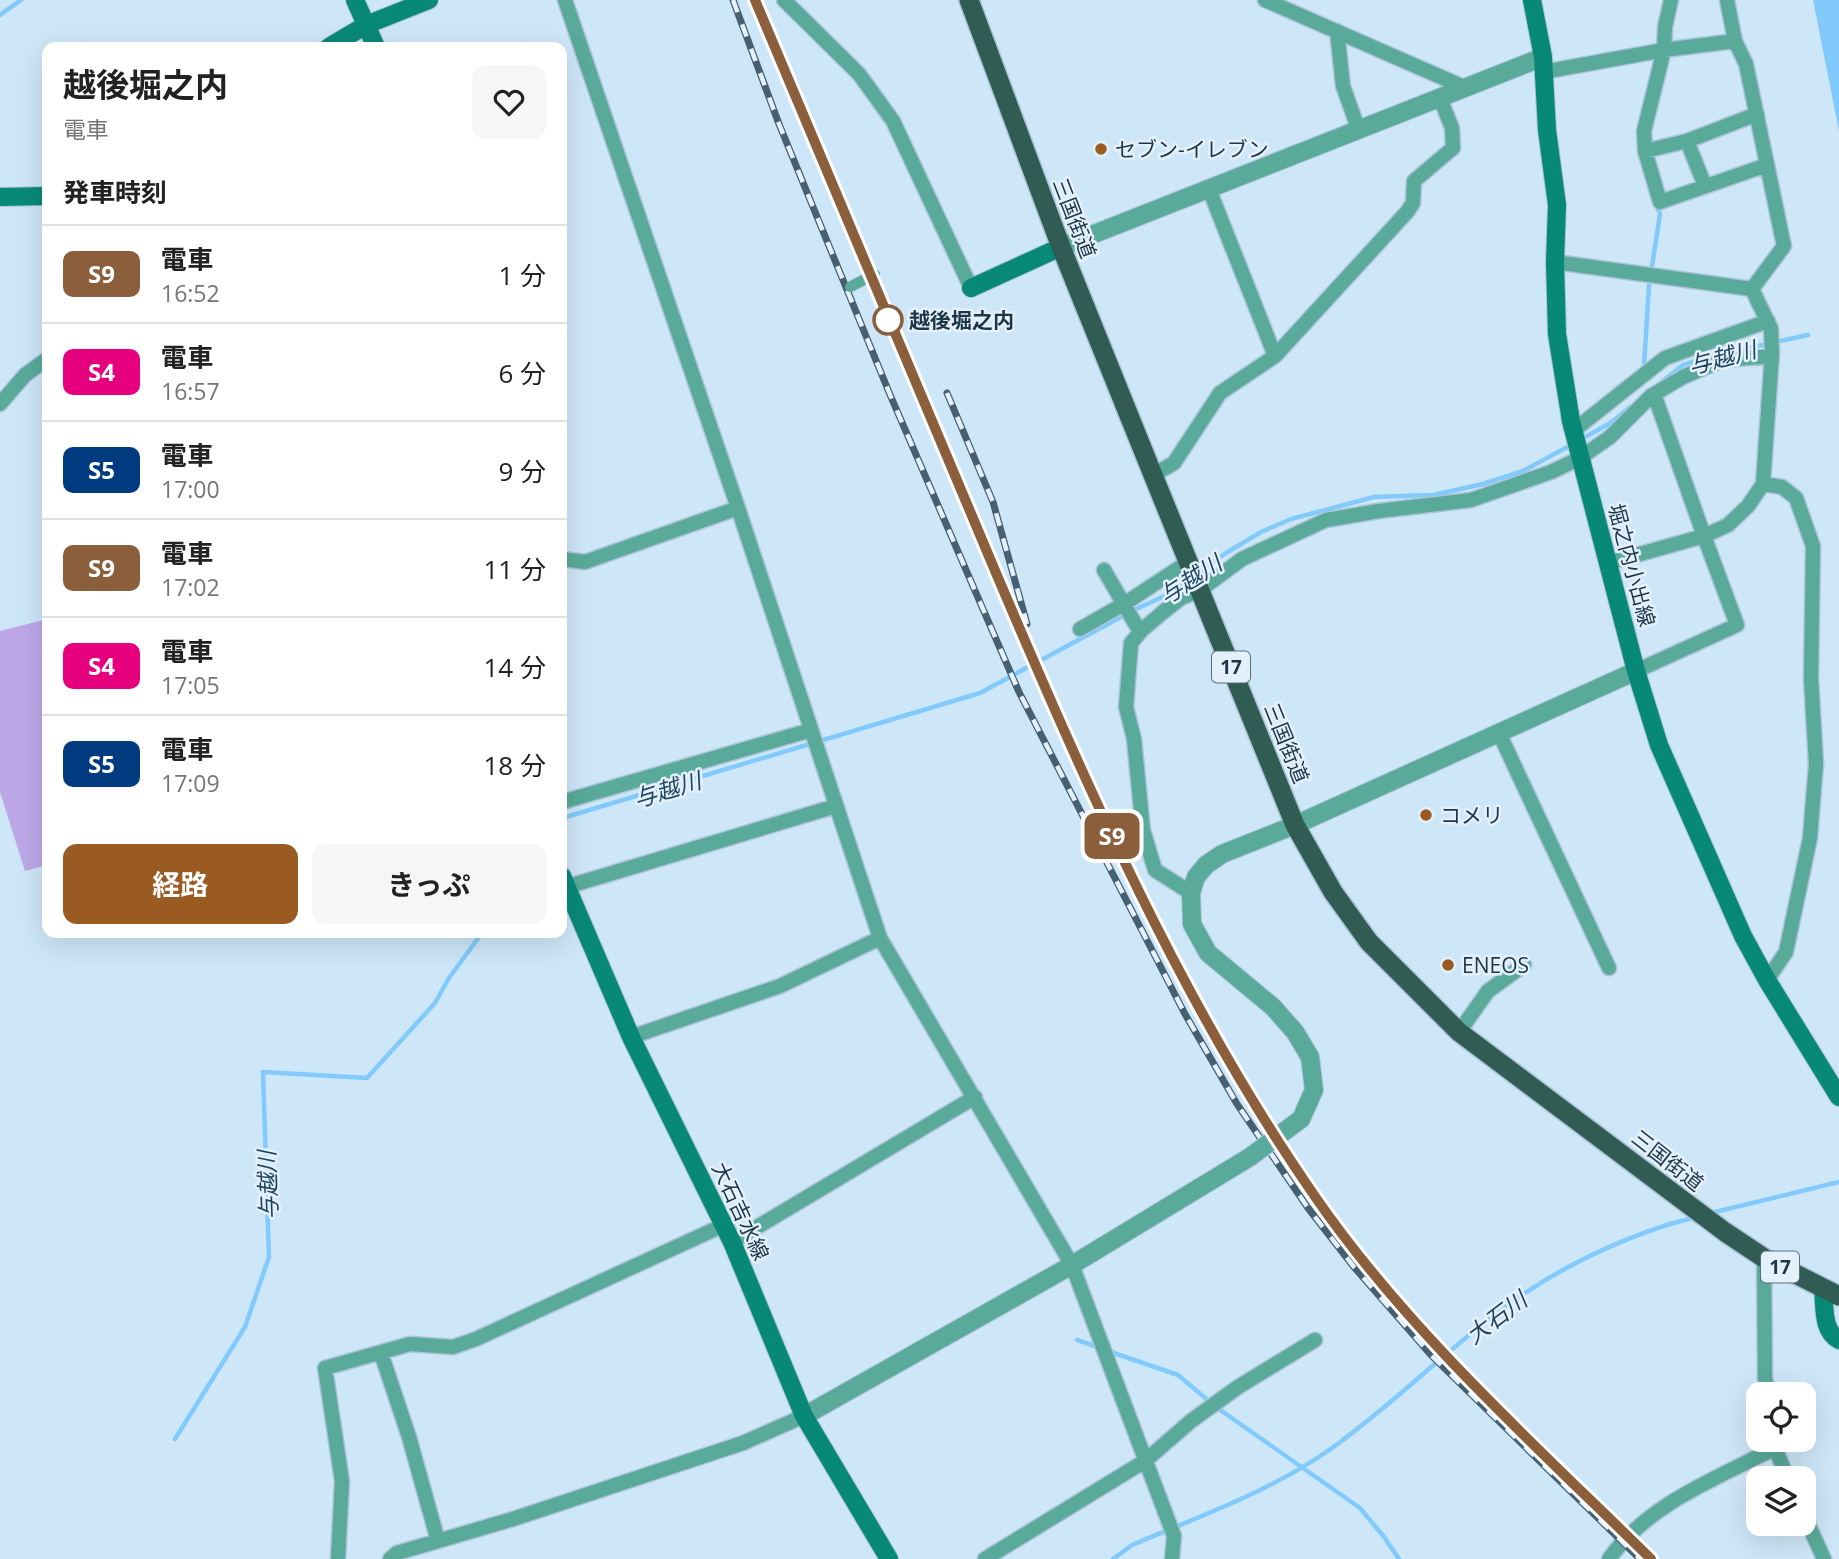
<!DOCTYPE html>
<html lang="ja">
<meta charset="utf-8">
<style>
body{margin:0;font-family:"Open Sans","Noto Sans JP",sans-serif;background:#f6f6f6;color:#222;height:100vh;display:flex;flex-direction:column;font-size:26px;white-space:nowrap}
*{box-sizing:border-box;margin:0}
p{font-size:23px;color:#767676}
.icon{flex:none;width:38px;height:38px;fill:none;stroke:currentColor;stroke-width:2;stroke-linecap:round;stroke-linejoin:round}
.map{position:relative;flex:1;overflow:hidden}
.side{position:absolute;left:42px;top:42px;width:525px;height:896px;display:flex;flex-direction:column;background:#fff;border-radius:14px;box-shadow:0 7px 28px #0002}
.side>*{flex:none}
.badge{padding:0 14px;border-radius:10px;font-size:24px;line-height:46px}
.buttons{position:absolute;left:1746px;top:1382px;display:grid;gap:14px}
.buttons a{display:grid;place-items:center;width:70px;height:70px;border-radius:14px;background:#fff;box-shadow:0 7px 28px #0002;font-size:35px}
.map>.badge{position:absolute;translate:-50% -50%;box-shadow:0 0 0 4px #fff}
h2{padding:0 21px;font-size:26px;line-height:63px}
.round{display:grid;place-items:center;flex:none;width:74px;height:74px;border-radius:14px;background:#f6f6f6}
.overview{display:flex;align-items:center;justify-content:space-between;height:119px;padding:0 21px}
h1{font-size:33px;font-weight:700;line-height:52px}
.primary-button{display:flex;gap:14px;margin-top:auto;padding:14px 21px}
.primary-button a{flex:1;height:80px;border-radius:14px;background:#995b21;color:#fff;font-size:28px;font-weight:700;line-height:80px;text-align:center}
.primary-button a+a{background:#f6f6f6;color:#222}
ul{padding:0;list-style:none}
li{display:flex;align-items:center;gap:21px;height:98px;padding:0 21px;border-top:2px solid #e0e0e0}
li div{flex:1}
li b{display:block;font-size:26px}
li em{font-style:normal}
li .badge{min-width:77px;font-weight:700;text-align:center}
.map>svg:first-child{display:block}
.green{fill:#bda7e7}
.water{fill:#81cafb}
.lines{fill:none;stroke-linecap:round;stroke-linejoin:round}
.stream{stroke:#81cafb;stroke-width:4.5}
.minor-casing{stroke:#aac3d5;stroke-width:17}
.tertiary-casing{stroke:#aac3d5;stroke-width:20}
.secondary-casing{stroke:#aac3d5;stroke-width:20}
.trunk-casing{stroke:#aac3d5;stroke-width:22}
.minor{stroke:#59aa9a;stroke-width:14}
.tertiary{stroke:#59aa9a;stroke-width:18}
.secondary{stroke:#088978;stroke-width:18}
.trunk{stroke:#305c54;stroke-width:19}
.rail-casing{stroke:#466072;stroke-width:7}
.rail{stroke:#e5f1fa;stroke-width:4.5;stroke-dasharray:13;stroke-linecap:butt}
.pedestrian-bridge-casing{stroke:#aac3d5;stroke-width:12;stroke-linecap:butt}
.tertiary-bridge-casing{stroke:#aac3d5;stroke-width:20;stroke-linecap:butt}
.pedestrian-bridge{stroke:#59aa9a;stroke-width:10}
.tertiary-bridge{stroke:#59aa9a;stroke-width:18}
.line-casing{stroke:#fff;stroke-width:16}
.line{stroke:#8b5e3c;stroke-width:10}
.poi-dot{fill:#995b21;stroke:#e5f1fa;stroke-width:2.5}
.stop-dot{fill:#fff;stroke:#8b5e3c;stroke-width:3.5}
.labels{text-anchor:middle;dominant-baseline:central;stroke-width:5;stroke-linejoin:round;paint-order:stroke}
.shield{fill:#e5f1fa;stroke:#586e7d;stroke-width:2}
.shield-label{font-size:19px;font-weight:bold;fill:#1c3648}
.poi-label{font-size:21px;fill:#1c3648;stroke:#e5f1fa;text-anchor:start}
.street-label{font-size:21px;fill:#1c3648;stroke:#e5f1fa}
.stop-label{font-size:21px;font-weight:bold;fill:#1c3648;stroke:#e5f1fa;text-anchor:start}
.water-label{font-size:23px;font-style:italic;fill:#1f4660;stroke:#e5f1fa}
</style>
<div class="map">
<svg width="1839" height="1559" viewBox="0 0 1839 1559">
<rect width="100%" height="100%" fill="#cde6f8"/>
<path class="green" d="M47 619V865L25 871 0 792V631Z"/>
<path class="water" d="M1813 0H1839V131Z"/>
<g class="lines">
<path class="stream" d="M0 15 21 0
M1644 366 1649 286 1660 214 1656 204
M1659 384 1683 365 1703 358 1808 335
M1582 439 1612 422 1630 407
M1198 573 1226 553 1261 532 1291 519 1374 497 1433 495 1483 484 1523 471 1571 445
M562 821 566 817 980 693 1134 610 1169 594 1189 580
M1711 1213 1839 1182
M1077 1340 1100 1348
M1108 1351 1178 1375 1216 1407 1360 1508 1384 1537 1399 1559
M175 1439 245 1327 269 1257 263 1072 367 1078 435 1003 449 978 482 933
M1113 1559 1132 1545C1200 1516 1272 1491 1332 1448 1391 1406 1443 1353 1501 1310 1555 1269 1629 1233 1696 1217"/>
<defs>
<path id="minor" d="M565 0 738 508 880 938 1072 1265 1174 1536 1172 1559
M784 0 859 74 893 121 971 288
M1265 0 1466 88
M1671 0 1665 27 1664 50 1644 131 1645 151 1660 202 1767 165
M1337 31 1343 86 1359 131
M1543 72 1664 50 1735 41
M1687 141 1705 186
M1645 151 1687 141 1757 114
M1209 189 1275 356
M1555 262 1752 289
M0 404 25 375 47 359
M1573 431 1665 358 1768 321
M1153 475 1174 463 1220 393 1275 356 1407 212 1413 203 1414 181 1453 148 1452 128 1440 98
M1763 484 1782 487 1796 498 1813 546 1811 678 1816 764 1810 838 1786 952 1767 980
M562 559 585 562 738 508
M1608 563 1704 536 1654 394
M1104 570 1140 632
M1080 629 1127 602 1188 562
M1636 671 1737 625 1704 536 1728 525 1748 506 1763 484 1772 353 1771 329 1752 289 1784 246 1746 64 1735 41 1727 0
M1499 733 1609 968
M562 802 811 730
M566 887 836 806
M1191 893 1155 870 1143 830 1134 739 1126 707 1131 643 1142 630 1162 613 1181 598 1200 590 1242 559 1326 520 1379 511 1471 500 1551 472 1580 458 1610 437 1651 396 1683 377 1723 360 1772 356
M1459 1032 1488 991 1524 965
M631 1037 780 986 880 938
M732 1242 975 1097
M1764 1258 1765 1378 1769 1395
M381 1353 409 1437 438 1541
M1775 1448 1788 1479
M1804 1515 1824 1559
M338 1559 342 1481 325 1368 410 1344 453 1347 476 1339 724 1225
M390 1559 397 1553 513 1519 743 1443 804 1416
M985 1559 1145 1461 1191 1421 1238 1387 1315 1340
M1609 1559C1649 1503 1716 1479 1775 1448L1777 1440"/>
<path id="tertiary" d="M1061 247 1543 57
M1301 1119 1314 1090 1310 1057 1295 1032 1273 1007 1208 953 1192 924 1191 893 1196 877 1206 865 1222 854 1295 825 1636 671
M804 1416 1072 1265 1250 1157"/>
<path id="secondary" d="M355 0 376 47
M1532 0 1543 57 1547 130 1557 205 1555 262 1557 334 1571 421 1636 671 1659 745 1743 936 1767 980 1839 1097
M329 47 366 25 429 0
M0 197 47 196
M971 288 1061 247
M562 876 631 1037 732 1242 804 1416 889 1559
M1823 1289C1825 1307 1822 1331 1839 1340"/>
<path id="trunk" d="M969 0 1061 247 1153 475 1295 825 1333 892 1369 942 1459 1032 1725 1232 1764 1258 1839 1296"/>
</defs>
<use href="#minor" class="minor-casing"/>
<use href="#tertiary" class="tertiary-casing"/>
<use href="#secondary" class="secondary-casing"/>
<use href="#trunk" class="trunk-casing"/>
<use href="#minor" class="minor"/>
<use href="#tertiary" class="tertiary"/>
<use href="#secondary" class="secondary"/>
<use href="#trunk" class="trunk"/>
<defs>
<path id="rail" d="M733 0 779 124 891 397 1019 692 1185 1014 1237 1104 1308 1208 1354 1267 1431 1355 1640 1559
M755 0C835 192 915 383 996 574 1115 853 1244 1151 1460 1370
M947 393 993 502 1027 624"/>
</defs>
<use href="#rail" class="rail-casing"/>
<use href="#rail" class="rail"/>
<defs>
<path id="pedestrian-bridge" d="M850 287 875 274"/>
<path id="tertiary-bridge" d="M1250 1157 1301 1119"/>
</defs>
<use href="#pedestrian-bridge" class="pedestrian-bridge-casing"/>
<use href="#tertiary-bridge" class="tertiary-bridge-casing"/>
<use href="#pedestrian-bridge" class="pedestrian-bridge"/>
<use href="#tertiary-bridge" class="tertiary-bridge"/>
</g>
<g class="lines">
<defs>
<path id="line" d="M755 0C835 191 915 382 996 573 1087 787 1183 1007 1316 1198 1408 1331 1536 1446 1651 1559"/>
</defs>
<use href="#line" class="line-casing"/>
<use href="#line" class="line"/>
</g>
<g class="poi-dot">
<circle cx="1101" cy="149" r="7"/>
<circle cx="1426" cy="815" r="7"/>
<circle cx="1448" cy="965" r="7"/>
</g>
<circle class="stop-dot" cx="888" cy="320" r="14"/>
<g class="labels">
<g class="shield">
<rect x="1212" y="651.5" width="38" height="31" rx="5"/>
<rect x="1761" y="1251.5" width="38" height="31" rx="5"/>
</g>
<g class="shield-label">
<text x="1231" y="667">17</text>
<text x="1780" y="1267">17</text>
</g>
<g class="poi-label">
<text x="1115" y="149">セブン-イレブン</text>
<text x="1440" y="815">コメリ</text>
<text x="1462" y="965">ENEOS</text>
</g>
<g class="street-label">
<text transform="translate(1075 218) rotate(69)">三国街道</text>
<text transform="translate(1632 565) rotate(75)">堀之内小出線</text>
<text transform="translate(1287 743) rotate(68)">三国街道</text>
<text transform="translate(1668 1160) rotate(38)">三国街道</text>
<text transform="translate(741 1211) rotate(65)">大石吉水線</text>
</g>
<g class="stop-label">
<text x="909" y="320">越後堀之内</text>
</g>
<g class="water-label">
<text transform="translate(1722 357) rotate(-15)">与越川</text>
<text transform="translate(1190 579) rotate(-33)">与越川</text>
<text transform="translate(667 789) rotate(-17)">与越川</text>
<text transform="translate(267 1185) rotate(-92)">与越川</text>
<text transform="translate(1496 1317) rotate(-37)">大石川</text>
</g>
</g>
</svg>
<div class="buttons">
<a><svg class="icon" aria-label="locate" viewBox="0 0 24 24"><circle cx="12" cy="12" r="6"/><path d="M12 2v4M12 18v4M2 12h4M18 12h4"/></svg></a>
<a><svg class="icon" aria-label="layers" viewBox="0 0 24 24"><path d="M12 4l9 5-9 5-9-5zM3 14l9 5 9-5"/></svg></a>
</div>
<b class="badge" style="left:1112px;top:836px;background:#8b5e3c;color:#fff">S9</b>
<section class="side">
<div class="overview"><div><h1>越後堀之内</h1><p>電車</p></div><a class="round"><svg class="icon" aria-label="heart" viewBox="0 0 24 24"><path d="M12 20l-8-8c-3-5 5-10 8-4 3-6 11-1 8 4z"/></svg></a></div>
<h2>発車時刻</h2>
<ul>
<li><span class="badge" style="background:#8b5e3c;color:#fff">S9</span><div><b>電車</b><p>16:52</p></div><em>1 分</em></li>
<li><span class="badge" style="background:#e6007e;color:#fff">S4</span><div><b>電車</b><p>16:57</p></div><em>6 分</em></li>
<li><span class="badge" style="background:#003b80;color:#fff">S5</span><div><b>電車</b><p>17:00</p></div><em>9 分</em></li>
<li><span class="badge" style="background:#8b5e3c;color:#fff">S9</span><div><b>電車</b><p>17:02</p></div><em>11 分</em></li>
<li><span class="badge" style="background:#e6007e;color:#fff">S4</span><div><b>電車</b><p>17:05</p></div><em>14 分</em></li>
<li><span class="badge" style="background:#003b80;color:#fff">S5</span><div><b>電車</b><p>17:09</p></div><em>18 分</em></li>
</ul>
<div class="primary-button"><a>経路</a><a>きっぷ</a></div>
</section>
</div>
